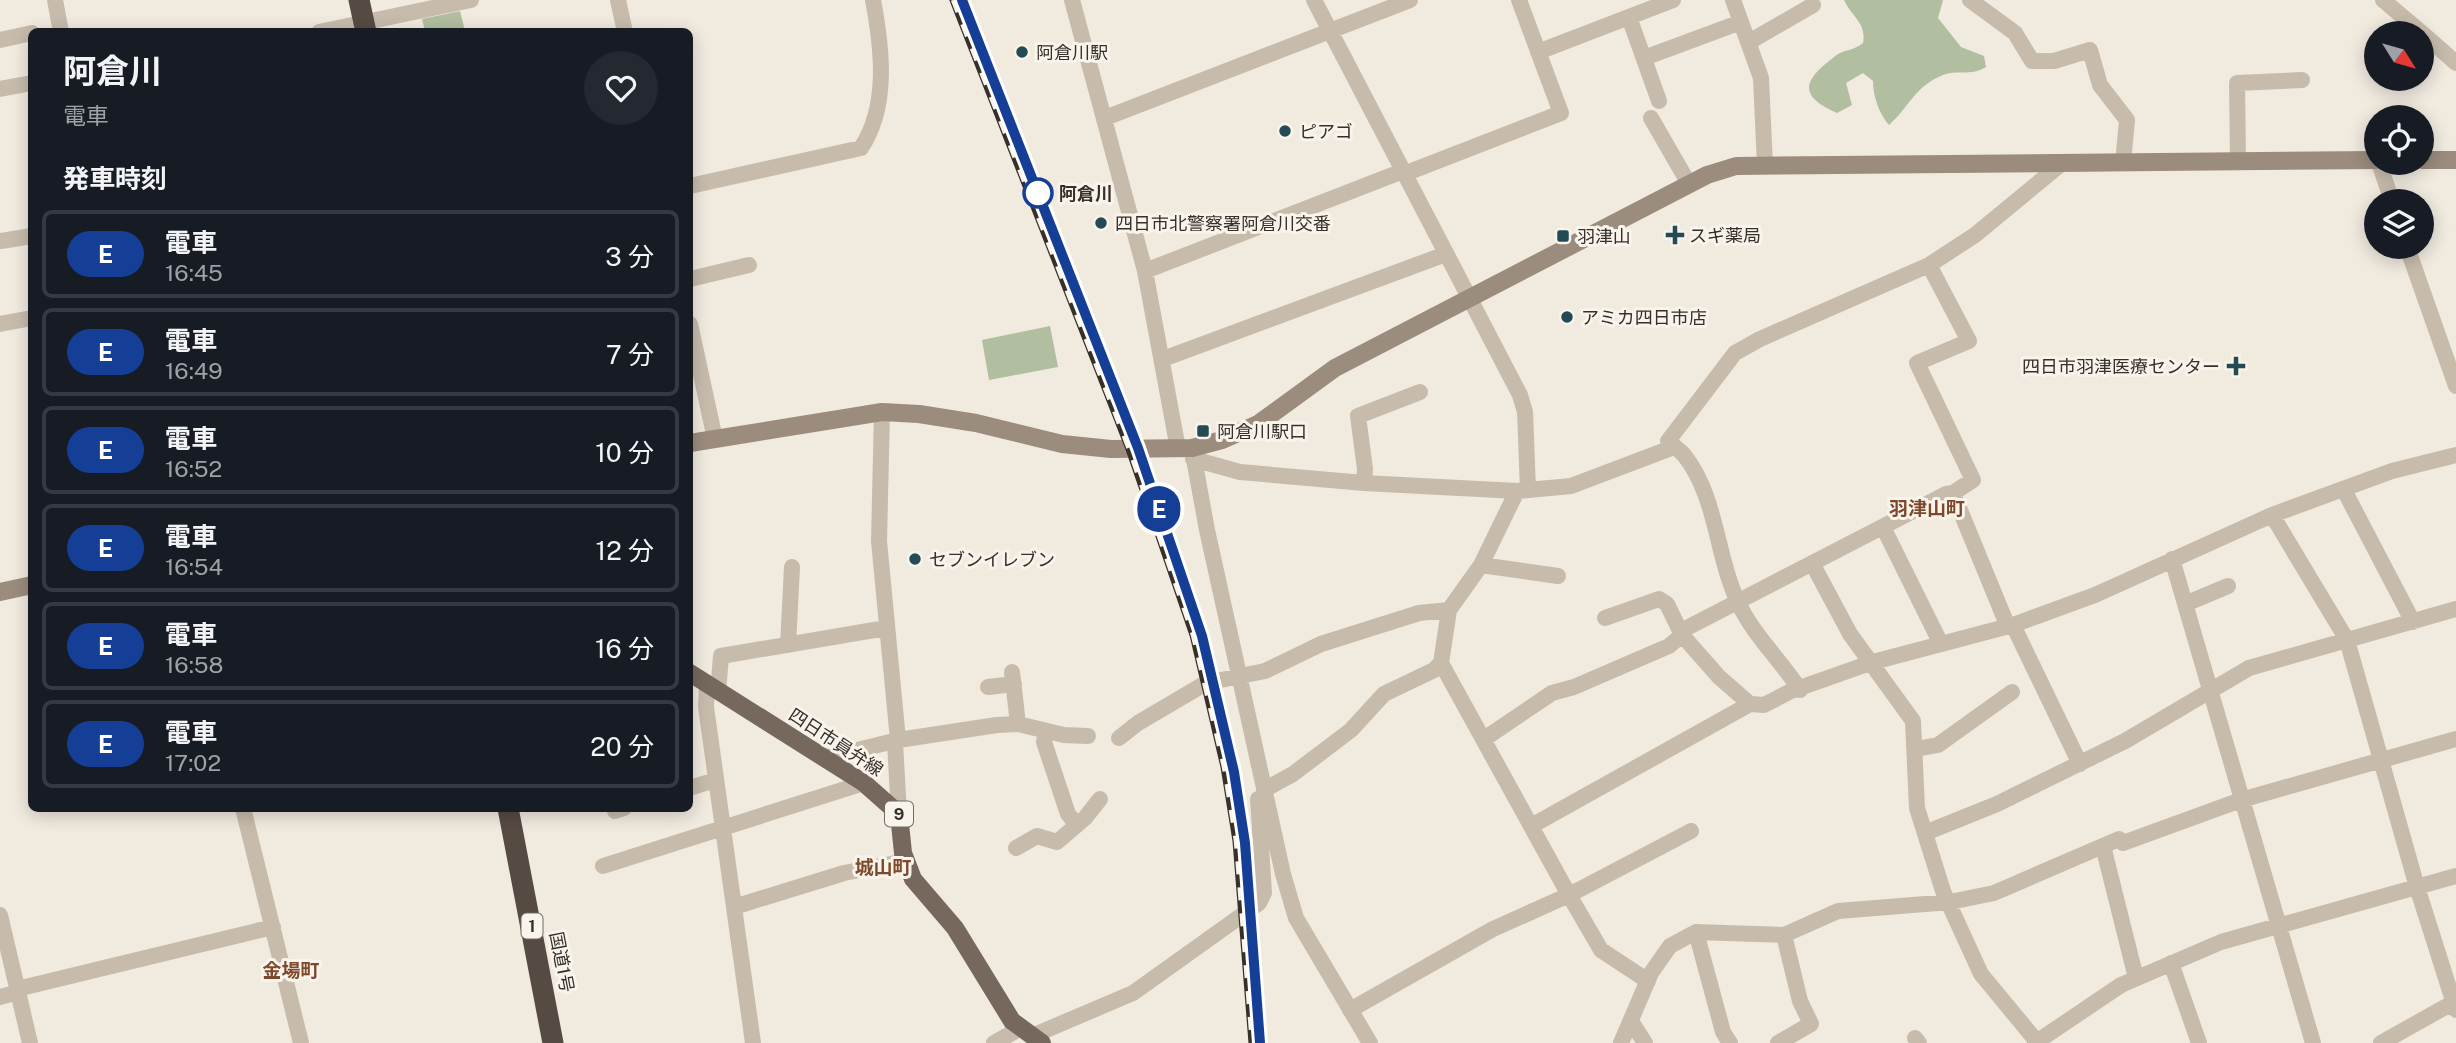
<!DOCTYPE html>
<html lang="ja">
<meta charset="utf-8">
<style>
body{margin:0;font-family:"Public Sans","Noto Sans JP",sans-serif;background:#242831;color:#f1f3f6;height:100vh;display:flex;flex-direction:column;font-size:26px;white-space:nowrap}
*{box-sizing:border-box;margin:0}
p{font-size:23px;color:#9ea1a6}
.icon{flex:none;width:38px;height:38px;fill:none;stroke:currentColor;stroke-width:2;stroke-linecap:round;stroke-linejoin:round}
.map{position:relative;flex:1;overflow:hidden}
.side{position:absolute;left:28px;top:28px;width:665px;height:784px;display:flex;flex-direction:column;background:#171b24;border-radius:10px;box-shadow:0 4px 18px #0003}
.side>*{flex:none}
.badge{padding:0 14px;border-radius:23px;font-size:24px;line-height:46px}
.needle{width:46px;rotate:127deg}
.tools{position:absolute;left:2364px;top:21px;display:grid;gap:14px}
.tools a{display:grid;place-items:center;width:70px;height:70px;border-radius:50%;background:#171b24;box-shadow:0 4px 18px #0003;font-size:35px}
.map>.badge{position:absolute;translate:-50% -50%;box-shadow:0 0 0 4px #fff}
h2{padding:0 35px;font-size:26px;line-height:63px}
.round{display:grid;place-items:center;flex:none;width:74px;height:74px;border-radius:37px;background:#242831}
.overview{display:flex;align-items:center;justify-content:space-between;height:119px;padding:0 35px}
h1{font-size:33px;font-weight:700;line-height:52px}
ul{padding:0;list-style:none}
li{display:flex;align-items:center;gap:21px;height:88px;margin:0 14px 10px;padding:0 21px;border:4px solid #363941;border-radius:10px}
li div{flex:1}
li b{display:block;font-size:26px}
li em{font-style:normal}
li .badge{min-width:77px;font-weight:700;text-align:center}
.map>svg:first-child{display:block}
.green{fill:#b1bea0}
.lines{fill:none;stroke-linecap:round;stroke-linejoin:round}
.street{stroke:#c7bcac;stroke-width:16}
.secondary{stroke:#9b8c7d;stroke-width:18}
.primary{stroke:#77685d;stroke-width:18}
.highway{stroke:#564b42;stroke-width:21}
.rail-casing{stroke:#362f2a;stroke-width:7}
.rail{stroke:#f8f4eb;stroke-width:4.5;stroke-dasharray:13;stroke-linecap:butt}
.line-casing{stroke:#fff;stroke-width:16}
.line{stroke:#153f97;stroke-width:10}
.poi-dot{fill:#244b54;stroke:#f8f4eb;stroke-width:2.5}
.stop-dot{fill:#fff;stroke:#153f97;stroke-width:3.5}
.labels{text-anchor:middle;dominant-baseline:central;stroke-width:6;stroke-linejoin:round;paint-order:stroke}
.shield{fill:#f8f4eb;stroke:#706a64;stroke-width:2}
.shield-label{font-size:16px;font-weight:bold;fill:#362f2a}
.poi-label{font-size:18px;fill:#362f2a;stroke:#f8f4eb;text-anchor:start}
.stop-label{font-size:18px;font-weight:bold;fill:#362f2a;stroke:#f8f4eb;text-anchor:start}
.street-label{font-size:18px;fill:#362f2a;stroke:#f8f4eb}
.neighbourhood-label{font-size:19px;font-weight:bold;fill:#7d482b;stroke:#f8f4eb}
</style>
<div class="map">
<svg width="2456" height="1043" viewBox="0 0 2456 1043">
<rect width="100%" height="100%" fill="#f0eadf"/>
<path class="green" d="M1844 0H1943L1938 18 1961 47 1984 56 1986 67C1969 77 1957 69 1943 75 1915 86 1909 107 1889 125 1879 114 1873 96 1873 81L1863 73 1846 83 1852 105 1837 113C1793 94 1807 77 1838 54 1845 50 1855 50 1863 43 1867 23 1851 16 1844 0Z
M460 11 465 31H425L422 19Z
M1050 326 1058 367 989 380 982 340Z"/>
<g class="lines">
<path class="street" d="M55 0 61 32
M618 0 625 32
M1072 0 1145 271 1178 449
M1314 0 1520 395 1525 412 1528 490
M1733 0 1761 78 1765 166
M1970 0 2015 33 2032 61H2054L2090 50 2100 85 2127 120 2123 163
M2383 0 2422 33
M1629 17 1659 101
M319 32 471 0
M2422 33 2456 63
M0 40 32 33
M1749 42 1813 5
M1538 52 1673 0
M1644 58 1741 22
M0 89 32 83
M1105 118 1410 0
M1651 118 1689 184
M2238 160 2237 83 2302 80
M2379 163 2392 201
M1404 174 1561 113 1519 0
M690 186 861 148C889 106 882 48 873 0
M1 241 32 236
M2407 247 2456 386
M1929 265 1969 341 1917 363 1973 480 1953 493 2008 627
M1145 271 1403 171
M690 279 749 265
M0 324 32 318
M690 324 715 439
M1163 359 1446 254
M882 412 879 541 898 740
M1192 448 1207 530 1283 874 1296 918 1370 1043
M1193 459 1240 472 1364 483 1517 491 1571 486 1674 447
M1364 483 1365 469 1358 416 1420 392
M2344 490 2413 622
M2272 515 2347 640 2417 887 2456 1010
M1883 527 1941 644
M2172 559 2313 1043
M1812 563 1850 634 1913 721 1917 808 1943 891 1981 974 2038 1043
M1481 565 1558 576
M2185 604 2228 586
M2013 625 2080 764
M1681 631 1946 494 1953 493
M1682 635 1719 677 1750 704
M788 645 792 567
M1012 672 1018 724
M707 685 706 707 753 1043
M988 687 1014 684
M1800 690C1780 659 1753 635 1738 602 1716 556 1717 496 1684 455 1680 450 1673 446 1668 441L1735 353 1760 339 1929 265 1975 235 2061 164
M718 692 721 656 886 628
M1046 731 1044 742 1068 814 1077 825
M1119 738 1138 723 1206 683 1265 671 1321 644 1419 613 1449 610
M1484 739 1552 693 1574 687 1669 646 1682 635 1667 604 1659 599 1605 618
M895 742 899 814
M1916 749 1938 745 2012 692
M825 758 898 740 997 725 1018 724 1064 735 1088 736
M690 788 715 780
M1264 790 1293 774 1351 730 1384 694 1434 670 1441 663 1449 610 1481 565 1517 491
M243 808 301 1043
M615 811 624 808
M1533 825 1750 704 1764 705 1791 691 1873 662 2013 625 2095 595 2272 515 2392 471 2456 455
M1925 833 1997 804 2125 741 2249 668 2456 609
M2103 846 2136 978
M1016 848 1037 836 1057 842 1085 818 1100 799
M603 866 864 783
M734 907 844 873 906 861
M0 915 30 1043
M1696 932 1723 1032 1730 1043
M2171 963 2199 1043
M1648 981 1601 950 1569 895 1691 831
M17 989 273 927
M0 997 18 992
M1350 1010 1493 929 1569 895 1441 663
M1631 1021 1645 1043
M1032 1036 1133 993 1259 903 1264 893 1258 799H1264
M1915 1038 1919 1043
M994 1043 1019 1029
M1621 1043 1651 973 1670 946 1696 932 1784 935 1838 911 1950 902 1994 893 2119 839 2123 843 2241 800 2456 739
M1778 1043 1811 1024 1800 1001 1784 935
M2035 1043 2121 985 2221 942 2456 876
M2381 1043 2456 1001"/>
<path class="secondary" d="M2422 160H2456
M690 443 882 412 919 414 976 423 1062 444 1111 449 1192 448 1222 440 1258 424 1335 368 1707 175 1736 166 2376 160
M0 592 32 585"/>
<path class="primary" d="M690 673 864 783 899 814 903 853 913 879 955 928 1012 1021 1042 1043"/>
<path class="highway" d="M359 0 366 32
M508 808 553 1043"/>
<defs>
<path id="rail" d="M953 0 1129 449 1193 635 1224 767 1236 841 1252 1043"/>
</defs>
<use href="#rail" class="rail-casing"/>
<use href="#rail" class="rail"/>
</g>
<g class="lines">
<defs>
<path id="line" d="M962 0 1138 448 1202 636 1234 772 1245 843 1260 1043"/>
</defs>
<use href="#line" class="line-casing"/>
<use href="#line" class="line"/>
</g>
<g class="poi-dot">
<circle cx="1022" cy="52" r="7"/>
<circle cx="1285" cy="131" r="7"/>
<circle cx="1101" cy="223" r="7"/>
<path d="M1671.5 224.5h7v7h7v7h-7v7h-7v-7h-7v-7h7z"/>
<rect x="1556" y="229" width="14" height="14" rx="3.5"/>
<circle cx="1567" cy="317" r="7"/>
<path d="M2232.5 355.5h7v7h7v7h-7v7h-7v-7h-7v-7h7z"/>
<rect x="1196" y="424" width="14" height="14" rx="3.5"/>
<circle cx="915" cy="559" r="7"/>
</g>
<circle class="stop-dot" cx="1038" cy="193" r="14"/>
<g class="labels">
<g class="shield">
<rect x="885" y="801.5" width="28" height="25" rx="5"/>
<rect x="521.5" y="913.5" width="21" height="25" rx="5"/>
</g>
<g class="shield-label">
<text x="899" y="814">9</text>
<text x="532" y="926">1</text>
</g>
<g class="poi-label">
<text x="1036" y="52">阿倉川駅</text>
<text x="1299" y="131">ピアゴ</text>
<text x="1115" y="223">四日市北警察署阿倉川交番</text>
<text x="1689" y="235">スギ薬局</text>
<text x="1577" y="236">羽津山</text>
<text x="1581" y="317">アミカ四日市店</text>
<text x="2220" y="366" text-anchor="end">四日市羽津医療センター</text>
<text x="1217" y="431">阿倉川駅口</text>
<text x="929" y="559">セブンイレブン</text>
</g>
<g class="stop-label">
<text x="1059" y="193">阿倉川</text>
</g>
<g class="street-label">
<text transform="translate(836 742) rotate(33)">四日市員弁線</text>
<text transform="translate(562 962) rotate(79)">国道1号</text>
</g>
<g class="neighbourhood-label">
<text x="1927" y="508">羽津山町</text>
<text x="883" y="867">城山町</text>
<text x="291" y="970">金場町</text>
</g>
</g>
</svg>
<div class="tools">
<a><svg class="needle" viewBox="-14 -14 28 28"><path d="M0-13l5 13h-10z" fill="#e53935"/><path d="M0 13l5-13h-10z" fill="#9ea1a6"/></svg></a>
<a><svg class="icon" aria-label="locate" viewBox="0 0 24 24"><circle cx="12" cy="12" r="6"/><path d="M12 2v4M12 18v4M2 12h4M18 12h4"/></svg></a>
<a><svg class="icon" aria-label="layers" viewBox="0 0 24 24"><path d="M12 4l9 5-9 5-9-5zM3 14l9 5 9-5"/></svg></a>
</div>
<b class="badge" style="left:1159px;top:509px;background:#153f97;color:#fff">E</b>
<section class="side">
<div class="overview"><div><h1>阿倉川</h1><p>電車</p></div><a class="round"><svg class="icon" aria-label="heart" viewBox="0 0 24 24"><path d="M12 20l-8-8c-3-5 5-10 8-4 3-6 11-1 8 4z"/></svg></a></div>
<h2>発車時刻</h2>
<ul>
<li><span class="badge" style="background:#153f97;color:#fff">E</span><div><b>電車</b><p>16:45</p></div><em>3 分</em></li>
<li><span class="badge" style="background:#153f97;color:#fff">E</span><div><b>電車</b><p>16:49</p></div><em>7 分</em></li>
<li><span class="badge" style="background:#153f97;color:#fff">E</span><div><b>電車</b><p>16:52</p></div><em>10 分</em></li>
<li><span class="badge" style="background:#153f97;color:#fff">E</span><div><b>電車</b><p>16:54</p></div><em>12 分</em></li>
<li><span class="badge" style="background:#153f97;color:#fff">E</span><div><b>電車</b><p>16:58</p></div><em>16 分</em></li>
<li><span class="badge" style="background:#153f97;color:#fff">E</span><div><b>電車</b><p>17:02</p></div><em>20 分</em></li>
</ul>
</section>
</div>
